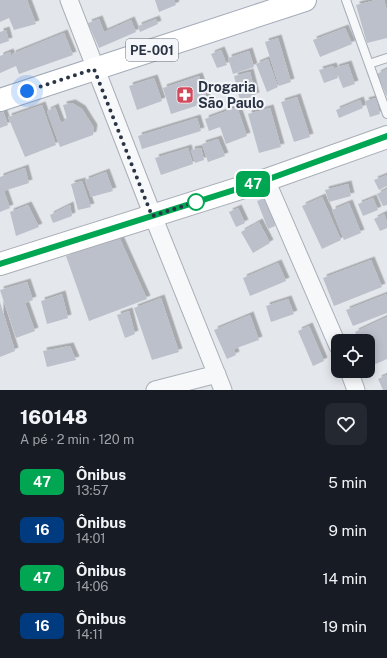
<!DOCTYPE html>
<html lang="pt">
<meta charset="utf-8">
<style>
body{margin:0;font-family:"Public Sans",sans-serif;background:#242831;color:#f1f3f6;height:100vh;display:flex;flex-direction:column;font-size:15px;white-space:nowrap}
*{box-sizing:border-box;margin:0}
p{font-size:13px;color:#9ea1a6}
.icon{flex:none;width:22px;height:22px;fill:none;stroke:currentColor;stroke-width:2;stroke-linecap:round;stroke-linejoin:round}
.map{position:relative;height:390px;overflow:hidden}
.sheet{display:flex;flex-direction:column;background:#171b24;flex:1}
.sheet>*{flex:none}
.badge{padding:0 8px;border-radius:6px;font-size:14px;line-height:26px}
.buttons{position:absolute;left:331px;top:334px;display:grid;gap:8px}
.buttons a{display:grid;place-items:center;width:44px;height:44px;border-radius:8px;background:#171b24;box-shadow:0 2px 10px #0003;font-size:20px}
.you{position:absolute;width:20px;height:20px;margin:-10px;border:3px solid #fff;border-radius:50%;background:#1a73e8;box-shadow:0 0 0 6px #1a73e833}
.map>.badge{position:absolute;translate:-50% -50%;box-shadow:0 0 0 2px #fff}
.round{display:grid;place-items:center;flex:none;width:42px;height:42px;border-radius:8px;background:#242831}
.headline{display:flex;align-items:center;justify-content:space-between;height:68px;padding:0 20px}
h1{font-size:19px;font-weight:800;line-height:30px}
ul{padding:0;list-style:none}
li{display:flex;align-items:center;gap:12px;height:48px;padding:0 20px}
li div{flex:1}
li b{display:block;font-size:15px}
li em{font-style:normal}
li .badge{min-width:44px;font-weight:700;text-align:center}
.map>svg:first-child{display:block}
.building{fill:#bbc0ca;filter:url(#shadow)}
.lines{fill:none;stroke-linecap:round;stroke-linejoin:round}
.service-casing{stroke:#a9aeb7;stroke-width:10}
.minor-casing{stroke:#a9aeb7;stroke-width:19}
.secondary-casing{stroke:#a9aeb7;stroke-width:24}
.primary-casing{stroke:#a3abb8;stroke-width:24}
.service{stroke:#f7f8fa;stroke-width:8}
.minor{stroke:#f7f8fa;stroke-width:17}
.secondary{stroke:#fff;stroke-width:22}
.primary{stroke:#fff;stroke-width:22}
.line-casing{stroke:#fff;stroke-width:9}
.line{stroke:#00a651;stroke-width:6}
.walk{stroke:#2b3445;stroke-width:4;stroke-dasharray:0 7.2}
.stop-dot{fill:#fff;stroke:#00a651;stroke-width:2}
.labels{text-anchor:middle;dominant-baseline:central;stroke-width:4;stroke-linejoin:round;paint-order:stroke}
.shield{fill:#f4f6f9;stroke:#676e7b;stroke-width:1}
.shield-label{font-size:13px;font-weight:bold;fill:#2b3445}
.poi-label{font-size:14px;font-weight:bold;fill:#2b3445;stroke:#f4f6f9;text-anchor:start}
</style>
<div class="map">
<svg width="387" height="390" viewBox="0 0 387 390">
<defs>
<filter id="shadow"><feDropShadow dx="3.5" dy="-3.5" stdDeviation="0" flood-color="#0004"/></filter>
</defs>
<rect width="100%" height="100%" fill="#e4e7ec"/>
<path class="building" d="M0 0H27L36 24 14 30 9 18 0 22Z
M155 0H174L176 5 159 12Z
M376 0H384L387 11V38L367 43 356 5Z
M99 19 104 32 131 20 136 32 99 48 88 23Z
M156 19 158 24 140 32 138 26Z
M345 28 352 44 320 57 313 40Z
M6 30 9 41 0 44V32Z
M64 33 73 55 19 74 16 66 0 73V56L10 52 14 63 12 54Z
M278 38 291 82 279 86 265 42Z
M221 50 227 65 217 68 211 54Z
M249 51 254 67 233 74 228 58Z
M268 59 278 87 267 92 256 64Z
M348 64 355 84 343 88 335 68Z
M333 66 338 78 324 83 319 70Z
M387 69V97L377 74Z
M250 72 256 96 240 100 234 76Z
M199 76 208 102 171 114 163 88Z
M154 78 162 101 137 110 129 86Z
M297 97 310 137 294 142 281 102Z
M376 98 380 114 370 117 365 101Z
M360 100 363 108 339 118 336 110Z
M72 103 82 109 94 128 93 135 60 147 47 111 55 107 61 123 67 119 63 105Z
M42 105 56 145 25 157 8 117Z
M237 107 247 136 226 144 220 127 209 131 205 119Z
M270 108 281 147 259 153 248 114Z
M3 111 8 125 0 128V112Z
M197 118 201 131 142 149 138 136Z
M218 139 225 156 208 162 202 144Z
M188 148 193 164 161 175 155 158Z
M201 148 204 160 195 163 191 150Z
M25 168 29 183 4 191 10 208 0 212V177Z
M106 172 113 191 91 197 85 180Z
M387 175V186L379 190 374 180Z
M82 181 91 207 78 210 71 184Z
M348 184 351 196 329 202 325 190Z
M387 189V205L383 206 377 194Z
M322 197 341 240 322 249 302 206Z
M265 198 275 226 268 229 257 201Z
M373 198 378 210 363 216 358 204Z
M349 203 361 233 344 240 332 210Z
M28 205 39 227 16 236 10 212Z
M70 205 72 216 53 223 50 215Z
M238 208 245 223 236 227 229 212Z
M384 214 387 222V228L380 231 374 219Z
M259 222 270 243 253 253 241 232Z
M120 239 147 299 89 321 66 256Z
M371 260 382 287 334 306 323 278Z
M278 263 286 281 250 296 243 278Z
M27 282 33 300 25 303 35 331 16 338 0 290Z
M62 294 68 318 47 324 41 301Z
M387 294V313L353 326 346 310Z
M161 298 179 352 152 360 134 308Z
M288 299 294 314 271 322 266 306Z
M0 302 15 351 0 357Z
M129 311 135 334 125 338 117 315Z
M250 315 259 340 234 349 236 355 227 359 214 330Z
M387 317V359L371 366 368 360V341H359L355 332Z
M309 326 324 361 313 366 298 331Z
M70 346 76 360 47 367 43 351Z
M387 375V390H383L378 379Z"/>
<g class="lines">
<defs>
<path id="service" d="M346 0 387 114
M369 64 387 58"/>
<path id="minor" d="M69 0 153 216 223 390
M266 180 338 346
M349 371 356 390
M155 390 217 374"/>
<path id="secondary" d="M0 264 266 180 387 137"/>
<path id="primary" d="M0 100 305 0"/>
</defs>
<use href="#service" class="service-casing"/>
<use href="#minor" class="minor-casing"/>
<use href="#secondary" class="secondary-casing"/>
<use href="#primary" class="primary-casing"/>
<use href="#service" class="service"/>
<use href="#minor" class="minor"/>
<use href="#secondary" class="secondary"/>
<use href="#primary" class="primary"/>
</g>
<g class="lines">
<defs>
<path id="line" d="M0 264 266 180 387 136"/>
</defs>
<use href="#line" class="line-casing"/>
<use href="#line" class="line"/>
<path class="walk" d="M27 91 94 69 152 216 196 202"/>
</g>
<defs>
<symbol id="pharmacy-square" viewBox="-11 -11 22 22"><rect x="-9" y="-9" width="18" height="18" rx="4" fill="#d1495b" stroke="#f4f6f9"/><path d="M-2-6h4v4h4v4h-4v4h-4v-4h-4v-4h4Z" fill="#fff"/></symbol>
</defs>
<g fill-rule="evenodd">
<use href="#pharmacy-square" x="175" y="85" width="20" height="20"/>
</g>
<circle class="stop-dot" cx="196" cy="202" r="8"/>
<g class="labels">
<rect class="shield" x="126" y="39" width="52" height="22" rx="3"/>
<g class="shield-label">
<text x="152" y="50">PE-001</text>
</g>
<g class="poi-label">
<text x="198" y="87">Drogaria<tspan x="198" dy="16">São Paulo</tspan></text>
</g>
</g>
</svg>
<div class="buttons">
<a><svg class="icon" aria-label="locate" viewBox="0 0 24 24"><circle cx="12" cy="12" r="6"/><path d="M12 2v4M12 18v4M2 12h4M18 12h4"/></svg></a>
</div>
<div class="you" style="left:27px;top:91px"></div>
<b class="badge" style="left:253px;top:184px;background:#00a651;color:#fff">47</b>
</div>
<section class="sheet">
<div class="headline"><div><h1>160148</h1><p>A pé · 2 min · 120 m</p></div><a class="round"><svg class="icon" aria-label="heart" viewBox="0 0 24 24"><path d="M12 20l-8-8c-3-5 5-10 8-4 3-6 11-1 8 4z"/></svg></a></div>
<ul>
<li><span class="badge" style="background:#00a651;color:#fff">47</span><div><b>Ônibus</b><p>13:57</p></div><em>5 min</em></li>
<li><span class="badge" style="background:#003b80;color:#fff">16</span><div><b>Ônibus</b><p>14:01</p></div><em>9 min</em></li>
<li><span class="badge" style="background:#00a651;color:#fff">47</span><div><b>Ônibus</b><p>14:06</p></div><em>14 min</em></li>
<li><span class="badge" style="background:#003b80;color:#fff">16</span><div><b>Ônibus</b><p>14:11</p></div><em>19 min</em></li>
</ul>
</section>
